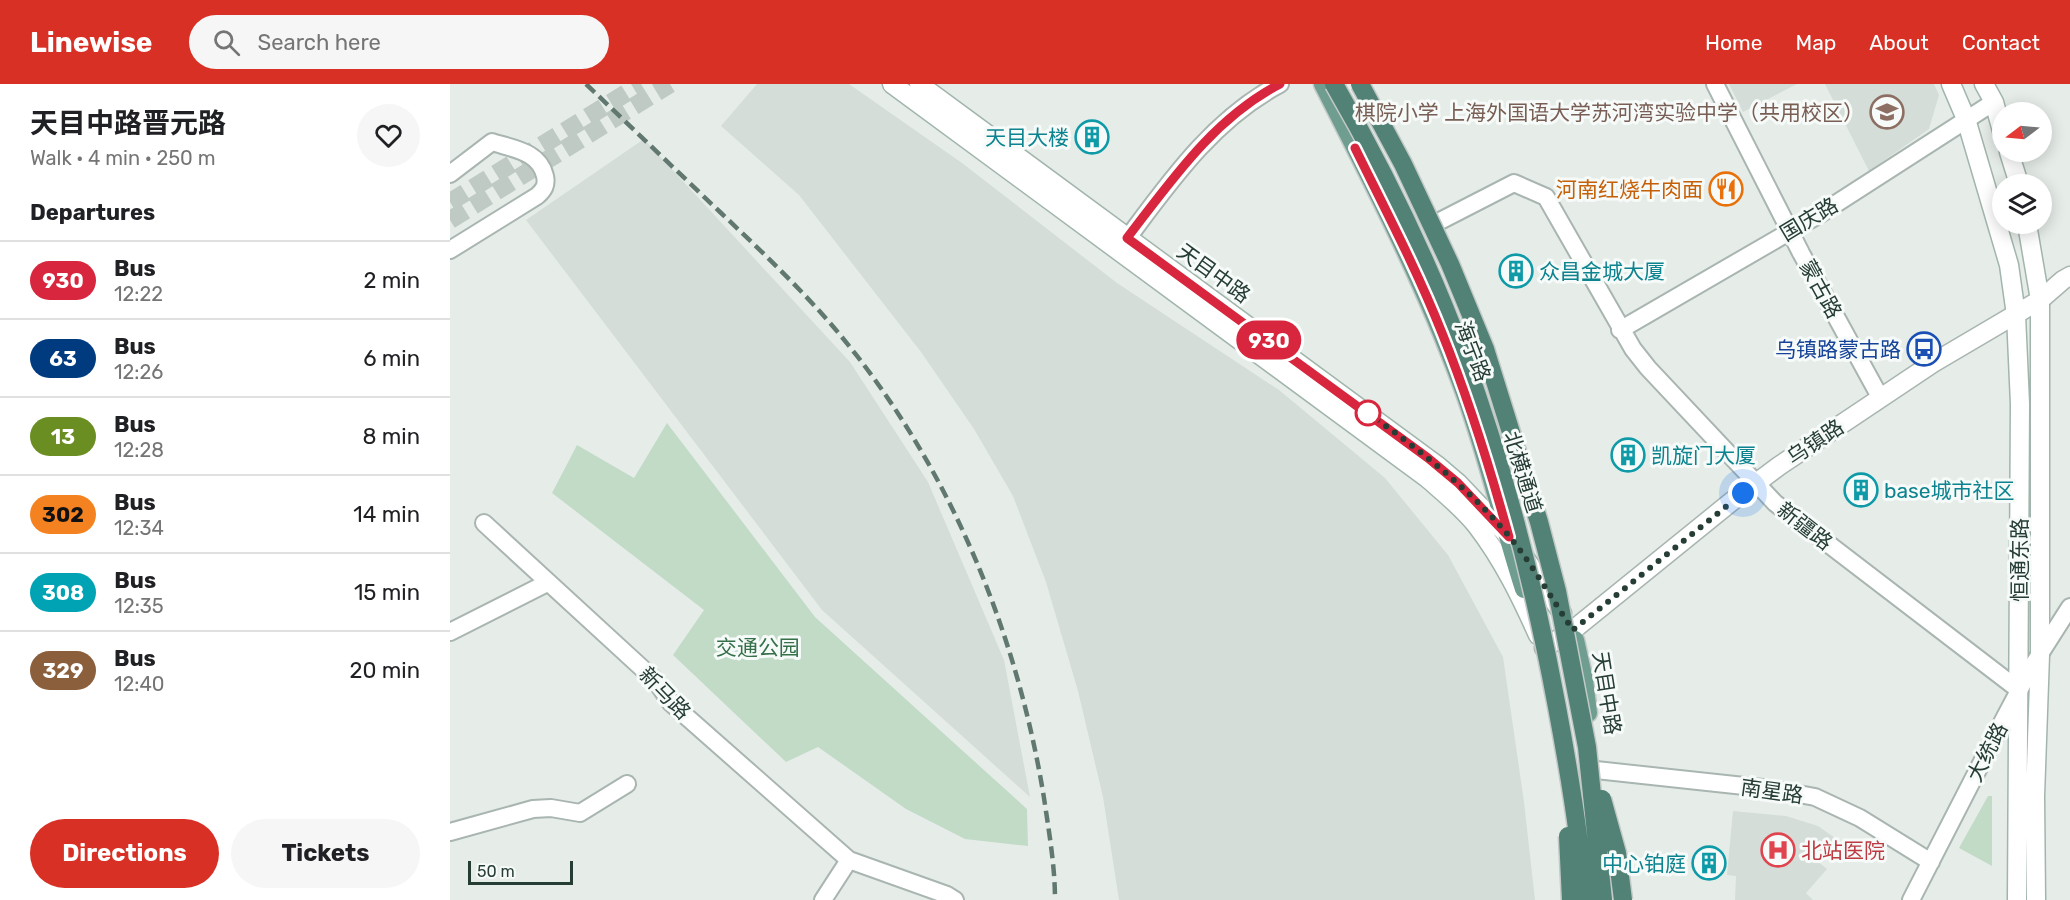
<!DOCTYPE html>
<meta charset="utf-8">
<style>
body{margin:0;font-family:Rubik,"Noto Sans SC",sans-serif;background:#f6f6f6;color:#202124;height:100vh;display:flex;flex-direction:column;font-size:22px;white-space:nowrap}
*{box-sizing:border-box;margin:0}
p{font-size:20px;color:#757577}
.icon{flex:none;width:33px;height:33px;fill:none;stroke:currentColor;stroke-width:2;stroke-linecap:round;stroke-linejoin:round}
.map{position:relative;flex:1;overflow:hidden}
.panel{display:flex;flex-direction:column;background:#fff;width:450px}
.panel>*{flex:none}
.badge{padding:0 12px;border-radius:20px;font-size:21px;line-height:39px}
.needle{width:39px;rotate:254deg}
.tools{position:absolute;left:1542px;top:18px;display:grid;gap:12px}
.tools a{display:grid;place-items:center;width:60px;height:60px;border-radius:50%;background:#fff;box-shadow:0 3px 15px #0003;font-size:30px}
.scale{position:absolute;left:18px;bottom:15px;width:105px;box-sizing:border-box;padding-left:6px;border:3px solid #263d36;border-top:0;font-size:16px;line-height:21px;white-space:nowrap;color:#263d36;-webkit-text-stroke:4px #f6faf8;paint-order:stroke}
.you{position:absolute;width:30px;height:30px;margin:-15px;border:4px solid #fff;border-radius:50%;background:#1a73e8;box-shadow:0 0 0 9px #1a73e833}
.map>.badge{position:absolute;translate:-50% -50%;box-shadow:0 0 0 3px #fff}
h2{padding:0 30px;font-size:22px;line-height:54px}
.round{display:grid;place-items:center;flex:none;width:63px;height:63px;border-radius:32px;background:#f6f6f6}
.headline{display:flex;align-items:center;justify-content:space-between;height:102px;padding:0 30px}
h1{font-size:28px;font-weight:700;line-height:45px}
.primary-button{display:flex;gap:12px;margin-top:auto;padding:12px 30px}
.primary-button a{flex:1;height:69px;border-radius:36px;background:#d93025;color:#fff;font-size:24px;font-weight:700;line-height:69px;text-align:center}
.primary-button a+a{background:#f6f6f6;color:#202124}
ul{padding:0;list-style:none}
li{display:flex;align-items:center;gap:18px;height:78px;padding:0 30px;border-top:2px solid #e0e0e0}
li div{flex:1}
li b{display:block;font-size:22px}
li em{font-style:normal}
li .badge{min-width:66px;font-weight:700;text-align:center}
header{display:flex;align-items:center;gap:36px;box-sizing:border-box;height:84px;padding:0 30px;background:#d93025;color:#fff}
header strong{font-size:28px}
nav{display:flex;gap:33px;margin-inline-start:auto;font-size:21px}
.search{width:420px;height:54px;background:#f6f6f6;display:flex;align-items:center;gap:15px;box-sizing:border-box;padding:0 21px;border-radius:33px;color:#757577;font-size:22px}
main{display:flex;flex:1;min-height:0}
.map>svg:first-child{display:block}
.built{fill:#d4ddd8}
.green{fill:#c1dbc7}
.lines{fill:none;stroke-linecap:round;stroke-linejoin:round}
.secondary-tunnel{stroke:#c0cac5;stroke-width:18;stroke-dasharray:18 9;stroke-linecap:butt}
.minor-casing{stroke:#a9b5b0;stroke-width:20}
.tertiary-casing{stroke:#a9b5b0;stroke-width:21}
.secondary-casing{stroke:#a2b5ad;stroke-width:21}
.primary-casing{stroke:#c2c9c7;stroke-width:21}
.minor{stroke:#fff;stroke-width:16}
.tertiary{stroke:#fff;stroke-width:18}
.secondary{stroke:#fff;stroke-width:18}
.primary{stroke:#6f9d90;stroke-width:18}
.rail{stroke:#617871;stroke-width:4.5;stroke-dasharray:12 6;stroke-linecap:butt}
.trunk-bridge-casing{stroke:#c2c9c7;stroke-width:21;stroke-linecap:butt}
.trunk-bridge{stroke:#528275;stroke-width:18}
.line-casing{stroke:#fff;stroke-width:14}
.line{stroke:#d7263d;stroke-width:9}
.walk{stroke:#263d36;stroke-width:6;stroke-dasharray:0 10.8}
.stop-dot{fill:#fff;stroke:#d7263d;stroke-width:3}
.labels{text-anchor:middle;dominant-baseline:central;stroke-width:6;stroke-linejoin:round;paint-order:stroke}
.education-label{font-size:21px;fill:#785e54;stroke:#f6faf8;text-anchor:end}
.culture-label{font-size:21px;fill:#0d838f;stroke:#f6faf8;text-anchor:start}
.food-label{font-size:21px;fill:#c56008;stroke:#f6faf8;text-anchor:end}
.street-label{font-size:21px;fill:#263d36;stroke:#f6faf8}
.transit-label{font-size:21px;fill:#164399;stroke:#f6faf8;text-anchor:end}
.park-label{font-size:21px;fill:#357049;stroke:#f6faf8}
.health-label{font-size:21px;fill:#be3a42;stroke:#f6faf8;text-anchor:start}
</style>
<header>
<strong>Linewise</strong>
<div class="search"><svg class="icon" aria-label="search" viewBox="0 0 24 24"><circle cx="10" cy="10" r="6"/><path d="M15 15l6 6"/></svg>Search here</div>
<nav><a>Home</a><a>Map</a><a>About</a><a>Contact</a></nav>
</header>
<main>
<section class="panel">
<div class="headline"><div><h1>天目中路晋元路</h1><p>Walk · 4 min · 250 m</p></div><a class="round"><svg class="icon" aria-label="heart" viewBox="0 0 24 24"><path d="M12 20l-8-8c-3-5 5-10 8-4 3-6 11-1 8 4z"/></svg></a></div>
<h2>Departures</h2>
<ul>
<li><span class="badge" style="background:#d7263d;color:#fff">930</span><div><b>Bus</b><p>12:22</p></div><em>2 min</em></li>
<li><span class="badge" style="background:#003b80;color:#fff">63</span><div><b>Bus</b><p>12:26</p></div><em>6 min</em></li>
<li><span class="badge" style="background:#6b8e23;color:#fff">13</span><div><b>Bus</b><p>12:28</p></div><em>8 min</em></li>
<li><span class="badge" style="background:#f58220;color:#111">302</span><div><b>Bus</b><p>12:34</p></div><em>14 min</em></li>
<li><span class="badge" style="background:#00a3b4;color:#fff">308</span><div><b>Bus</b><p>12:35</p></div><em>15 min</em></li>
<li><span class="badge" style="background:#8b5e3c;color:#fff">329</span><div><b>Bus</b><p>12:40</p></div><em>20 min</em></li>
</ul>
<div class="primary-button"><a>Directions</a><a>Tickets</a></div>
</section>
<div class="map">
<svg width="1620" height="816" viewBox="0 0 1620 816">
<rect width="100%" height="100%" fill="#e6ede9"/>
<path class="built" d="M307 0H399L512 79 667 199 829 306 935 394 998 471 1053 573 1074 718 1085 816H669L653 713 628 607 596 498 563 412 524 345 471 268 349 111 271 42Z
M1279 0H1347L1293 28Z
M1375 0H1484L1489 11 1479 45 1419 87Z
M194 55 400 278 478 398 554 576 580 713 372 526 76 136Z
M1283 727 1336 732 1368 742 1385 754 1367 777 1377 785 1356 809 1363 816H1285L1286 792 1277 791Z"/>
<path class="green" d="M217 339 365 533 577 725 578 762 515 755 456 725 368 663 336 678 223 571 254 526 102 409 127 361 184 394Z
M1538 712H1542V782L1509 764Z"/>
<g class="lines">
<path class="secondary-tunnel" d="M0 118 191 0
M0 136 220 0"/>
<defs>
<path id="minor" d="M1265 0 1351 169 1430 313
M0 90 42 58C63 65 89 67 95 92 97 101 94 106 87 112L0 166
M988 138 1064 99 1096 113 1183 265 1198 284 1325 419 1569 606
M671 163C716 103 761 36 830 0
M1170 246 1370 130 1544 18
M34 439 206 597 221 619 399 776
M0 548 97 499
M1146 686 1322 705 1365 713 1410 734 1481 778
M0 748 83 725 101 724 130 729 177 700
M373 816 399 776 497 811 505 816
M1461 816 1555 633 1581 584 1620 523"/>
<path id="tertiary" d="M1094 564 1123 546 1281 418 1329 382 1483 279 1590 216 1613 196 1620 192"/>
<path id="secondary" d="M442 0 977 394C994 409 1013 424 1027 442 1053 476 1071 513 1088 551
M469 0 988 382 1008 399 1065 459 1112 529
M1501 0 1516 35 1559 181 1566 231 1570 320 1567 816
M1534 0 1544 18 1552 47
M1559 68 1569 100
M1577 140 1590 216V571L1585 712 1586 816"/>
<path id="primary" d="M873 0C923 98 974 197 1012 301 1037 368 1052 437 1074 505
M1125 556 1134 596 1138 629"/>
</defs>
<use href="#minor" class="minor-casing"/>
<use href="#tertiary" class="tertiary-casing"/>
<use href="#secondary" class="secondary-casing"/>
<use href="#primary" class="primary-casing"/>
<use href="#minor" class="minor"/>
<use href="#tertiary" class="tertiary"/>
<use href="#secondary" class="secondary"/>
<use href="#primary" class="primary"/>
<path class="rail" d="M136 0C181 43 226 86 270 128 308 164 346 200 380 239 495 372 566 542 594 714 599 748 605 782 605 816"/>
<defs>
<path id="trunk-bridge" d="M884 0C933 85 980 181 1014 274 1055 387 1085 505 1107 623 1119 687 1130 751 1135 816
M910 0 953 80 1000 180 1035 265 1089 438 1107 507 1137 663 1153 816
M1152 715 1167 769 1173 816
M1118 752 1121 816"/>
</defs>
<use href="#trunk-bridge" class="trunk-bridge-casing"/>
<use href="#trunk-bridge" class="trunk-bridge"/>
</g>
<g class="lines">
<defs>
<path id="line" d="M830 0C764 34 721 97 677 154L978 374 1008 399 1059 453C1040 384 1019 316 992 249 967 186 935 125 905 64"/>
</defs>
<use href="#line" class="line-casing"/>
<use href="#line" class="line"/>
<path class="walk" d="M918 329 914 326C968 365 1022 406 1063 457 1085 485 1103 517 1123 546L1293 409"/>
</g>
<defs>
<symbol id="school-ring" viewBox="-11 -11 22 22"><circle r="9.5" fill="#f6faf8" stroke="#8d6e63" stroke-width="1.5"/><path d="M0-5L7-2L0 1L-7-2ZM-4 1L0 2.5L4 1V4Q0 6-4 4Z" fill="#8d6e63"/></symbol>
<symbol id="building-ring" viewBox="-11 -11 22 22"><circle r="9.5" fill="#f6faf8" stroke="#0f9aa8" stroke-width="1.5"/><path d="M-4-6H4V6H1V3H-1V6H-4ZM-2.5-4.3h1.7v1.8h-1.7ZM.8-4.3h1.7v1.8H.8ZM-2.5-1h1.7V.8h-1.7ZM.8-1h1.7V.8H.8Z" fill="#0f9aa8"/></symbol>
<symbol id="restaurant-ring" viewBox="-11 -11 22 22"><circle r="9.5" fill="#f6faf8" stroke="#e8710a" stroke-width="1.5"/><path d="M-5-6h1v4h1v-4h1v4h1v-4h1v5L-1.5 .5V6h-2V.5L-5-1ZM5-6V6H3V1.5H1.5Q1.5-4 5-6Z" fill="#e8710a"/></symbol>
<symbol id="bus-ring" viewBox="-11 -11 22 22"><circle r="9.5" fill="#f6faf8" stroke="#1a4fb4" stroke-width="1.5"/><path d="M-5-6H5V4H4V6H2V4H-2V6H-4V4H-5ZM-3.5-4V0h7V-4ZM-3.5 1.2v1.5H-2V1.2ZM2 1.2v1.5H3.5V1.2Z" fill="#1a4fb4"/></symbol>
<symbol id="hospital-ring" viewBox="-11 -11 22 22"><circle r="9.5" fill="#f6faf8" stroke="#e0444e" stroke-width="1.5"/><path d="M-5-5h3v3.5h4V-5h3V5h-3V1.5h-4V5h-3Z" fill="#e0444e"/></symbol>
</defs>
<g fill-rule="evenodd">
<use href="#school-ring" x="1418" y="9" width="38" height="38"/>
<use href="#building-ring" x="623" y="34" width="38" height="38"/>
<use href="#restaurant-ring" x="1257" y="86" width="38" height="38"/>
<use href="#building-ring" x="1047" y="168" width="38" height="38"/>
<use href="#bus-ring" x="1455" y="246" width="38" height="38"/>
<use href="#building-ring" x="1159" y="352" width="38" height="38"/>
<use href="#building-ring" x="1392" y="387" width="38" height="38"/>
<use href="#hospital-ring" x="1309" y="747" width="38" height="38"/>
<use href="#building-ring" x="1240" y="760" width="38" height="38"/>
</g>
<circle class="stop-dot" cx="918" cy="329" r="12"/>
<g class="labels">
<g class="education-label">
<text x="1414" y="28">棋院小学 上海外国语大学苏河湾实验中学（共用校区）</text>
</g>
<g class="culture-label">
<text x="619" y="53" text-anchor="end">天目大楼</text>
<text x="1089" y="187">众昌金城大厦</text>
<text x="1201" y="371">凯旋门大厦</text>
<text x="1434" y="406">base城市社区</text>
<text x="1236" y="779" text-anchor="end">中心铂庭</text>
</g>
<g class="food-label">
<text x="1253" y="105">河南红烧牛肉面</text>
</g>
<g class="street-label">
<text transform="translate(1359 135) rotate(-31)">国庆路</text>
<text transform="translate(764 189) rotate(36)">天目中路</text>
<text transform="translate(1371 205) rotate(61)">蒙古路</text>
<text transform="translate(1023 267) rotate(69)">海宁路</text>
<text transform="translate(1365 358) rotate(-34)">乌镇路</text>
<text transform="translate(1073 388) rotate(73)">北横通道</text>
<text transform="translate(1355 442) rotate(38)">新疆路</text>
<text transform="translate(1569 476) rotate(-90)">恒通东路</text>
<text transform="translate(215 609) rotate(46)">新马路</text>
<text transform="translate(1157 609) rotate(81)">天目中路</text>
<text transform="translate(1537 668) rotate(-63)">大统路</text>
<text transform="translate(1322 707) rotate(8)">南星路</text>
</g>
<g class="transit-label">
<text x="1451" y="265">乌镇路蒙古路</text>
</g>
<g class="park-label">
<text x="308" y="563">交通公园</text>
</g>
<g class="health-label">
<text x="1351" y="766">北站医院</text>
</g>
</g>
</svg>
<div class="tools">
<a><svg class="needle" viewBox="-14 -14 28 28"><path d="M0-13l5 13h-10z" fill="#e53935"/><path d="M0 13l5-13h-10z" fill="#757577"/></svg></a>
<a><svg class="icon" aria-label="layers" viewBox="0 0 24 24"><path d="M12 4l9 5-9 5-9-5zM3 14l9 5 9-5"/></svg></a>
</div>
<div class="scale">50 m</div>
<div class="you" style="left:1293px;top:409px"></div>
<b class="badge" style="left:819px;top:256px;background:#d7263d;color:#fff">930</b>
</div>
</main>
